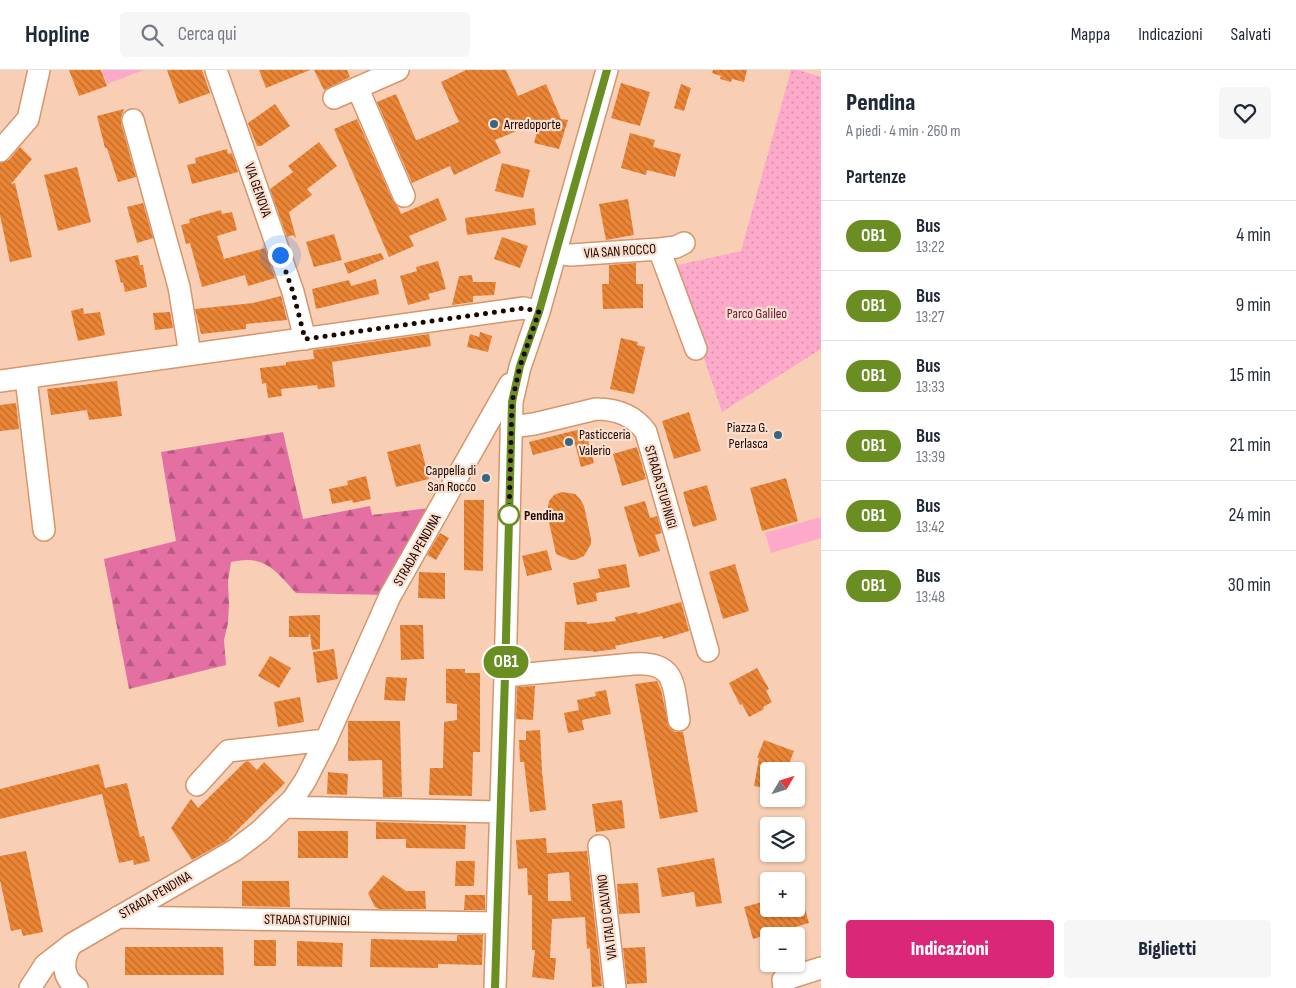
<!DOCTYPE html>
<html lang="it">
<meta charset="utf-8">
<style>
body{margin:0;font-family:"Sofia Sans Condensed",sans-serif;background:#f6f6f7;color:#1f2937;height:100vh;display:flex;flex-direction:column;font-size:19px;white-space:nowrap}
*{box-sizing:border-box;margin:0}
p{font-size:16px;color:#747a83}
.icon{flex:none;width:28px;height:28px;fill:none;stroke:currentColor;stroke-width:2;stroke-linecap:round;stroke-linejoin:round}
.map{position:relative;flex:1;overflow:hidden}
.panel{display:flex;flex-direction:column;background:#fff;width:475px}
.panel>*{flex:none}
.badge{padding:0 10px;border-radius:16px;font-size:18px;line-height:32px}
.needle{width:32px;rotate:52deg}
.controls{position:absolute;left:760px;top:692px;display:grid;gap:10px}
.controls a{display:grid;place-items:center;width:45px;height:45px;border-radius:5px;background:#fff;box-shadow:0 1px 4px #0004;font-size:25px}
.you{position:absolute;width:25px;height:25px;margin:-12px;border:4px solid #fff;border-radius:50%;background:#1a73e8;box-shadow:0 0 0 8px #1a73e833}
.map>.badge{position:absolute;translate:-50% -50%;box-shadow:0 0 0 2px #fff}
h2{padding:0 25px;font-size:19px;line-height:45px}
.round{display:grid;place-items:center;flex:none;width:52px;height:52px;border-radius:5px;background:#f6f6f7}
.overview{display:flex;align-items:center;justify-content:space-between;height:85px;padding:0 25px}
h1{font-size:24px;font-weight:800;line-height:38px}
.primary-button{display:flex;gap:10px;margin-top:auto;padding:10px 25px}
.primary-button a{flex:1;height:58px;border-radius:5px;background:#db2777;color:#fff;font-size:20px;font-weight:800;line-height:58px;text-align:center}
.primary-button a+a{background:#f6f6f7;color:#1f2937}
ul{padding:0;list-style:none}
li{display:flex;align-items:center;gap:15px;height:70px;padding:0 25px;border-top:1px solid #e0e1e3}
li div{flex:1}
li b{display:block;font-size:19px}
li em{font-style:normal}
li .badge{min-width:55px;font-weight:700;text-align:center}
header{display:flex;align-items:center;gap:30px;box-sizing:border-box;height:70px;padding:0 25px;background:#fff;border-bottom:1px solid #e0e1e3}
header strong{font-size:24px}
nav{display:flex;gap:28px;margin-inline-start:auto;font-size:18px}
.search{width:350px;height:45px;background:#f6f6f7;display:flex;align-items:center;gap:12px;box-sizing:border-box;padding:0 18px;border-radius:5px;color:#747a83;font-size:19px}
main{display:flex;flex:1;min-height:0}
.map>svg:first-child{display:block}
.green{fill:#fda9ca}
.forest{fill:url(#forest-firs)}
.park{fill:url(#park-dots)}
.building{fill:url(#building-back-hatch);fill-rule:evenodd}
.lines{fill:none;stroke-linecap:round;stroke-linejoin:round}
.minor-casing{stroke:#d6966b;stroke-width:24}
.minor{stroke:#fff;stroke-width:21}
.line-casing{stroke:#fff;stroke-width:11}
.line{stroke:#6b8e23;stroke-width:8}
.walk{stroke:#1c0600;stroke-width:5;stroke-dasharray:0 9}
.poi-dot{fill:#336783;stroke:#fbdfce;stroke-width:2}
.stop-dot{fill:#fff;stroke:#6b8e23;stroke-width:2.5}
.labels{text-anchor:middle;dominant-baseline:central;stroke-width:4.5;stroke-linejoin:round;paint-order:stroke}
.poi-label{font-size:14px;fill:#1c0600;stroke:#fbdfce;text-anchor:start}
.street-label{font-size:14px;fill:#1c0600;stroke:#fbdfce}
.park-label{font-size:14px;fill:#5f163a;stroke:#fbdfce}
.stop-label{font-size:14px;font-weight:bold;fill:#1c0600;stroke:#fbdfce;text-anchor:start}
</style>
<header>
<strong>Hopline</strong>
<div class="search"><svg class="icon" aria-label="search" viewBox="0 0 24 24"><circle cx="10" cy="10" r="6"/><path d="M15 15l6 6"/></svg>Cerca qui</div>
<nav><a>Mappa</a><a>Indicazioni</a><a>Salvati</a></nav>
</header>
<main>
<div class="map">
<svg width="821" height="918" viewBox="0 0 821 918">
<defs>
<pattern id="forest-firs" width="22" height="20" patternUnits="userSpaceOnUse" patternTransform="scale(1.25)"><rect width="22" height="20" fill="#e46fa2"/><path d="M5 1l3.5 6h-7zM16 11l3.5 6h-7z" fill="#b85982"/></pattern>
<pattern id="park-dots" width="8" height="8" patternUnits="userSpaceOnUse" patternTransform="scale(1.25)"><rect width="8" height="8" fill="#fda9ca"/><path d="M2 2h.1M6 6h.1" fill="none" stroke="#d890ac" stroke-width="1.8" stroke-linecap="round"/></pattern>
<pattern id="building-back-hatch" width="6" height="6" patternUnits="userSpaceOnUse" patternTransform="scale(1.25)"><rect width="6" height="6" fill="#eb8536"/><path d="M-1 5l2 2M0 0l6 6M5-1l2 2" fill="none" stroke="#be6b2b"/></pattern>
</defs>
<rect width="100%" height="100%" fill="#f8cfb5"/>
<path class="green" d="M102 0H144L107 14Z
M821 447V468L771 483 765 463Z"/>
<path class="forest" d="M283 362 303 449 370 436 372 445 438 437 386 525 296 523C275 500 264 484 231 492L228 511 229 534 228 553 224 570 226 595 129 619 104 489 176 471 161 382Z"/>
<path class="park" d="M791 0H799L821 7V279L722 342 673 196 741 181Z"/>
<path class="building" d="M69 0H101L107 16 79 26Z
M167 0H202L210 23 179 34Z
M259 0H310L266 18Z
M314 0H347L350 7 324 20Z
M466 0H506L518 26 546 14 561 49 568 50 559 79 534 73 540 51 495 70 501 83 454 105 450 96 412 113 377 32 396 24 416 70 420 69 459 52 441 12Z
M713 0H747L744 12 732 9 731 12 720 9 721 6 712 3Z
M621 13 650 22 640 56 611 48Z
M681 14 691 18 684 41 674 38Z
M275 34 290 56 261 76H257L248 53Z
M124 39 121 47V53L136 107 118 112 107 78H105L97 46Z
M357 49 393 131 398 137 401 144 438 128 447 150 409 166 414 176 389 187 334 59Z
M630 63 655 70 653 77 681 84 675 107 647 100 646 105 621 98Z
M319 72 337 96 307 119 312 125 289 142 296 168 293 165 287 167 270 119 293 102 288 96Z
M20 77 32 89 11 114 15 113 32 187 10 192 0 145V93L9 90Z
M227 79 228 84 232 83 238 102 192 114 187 95 196 93 195 88Z
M502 93 530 100 523 128 495 121Z
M77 97 91 152 58 161 44 105Z
M628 129 634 165 606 170 599 134Z
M143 133 153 168 137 173 127 137Z
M534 138 536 155 467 165 465 148Z
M221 140 222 144 232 142 237 160 217 166 224 189 265 178 275 208 248 216 245 205 202 217 190 173 186 174 181 155 190 153 189 149Z
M334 164 342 190 314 197 306 172Z
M502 167 528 176 520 198 494 189Z
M381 183 384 189 348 204 344 193Z
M138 185 140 195H143L147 217 125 222 123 212 121 213 115 190Z
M438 191 446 219 428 224 430 229 408 235 400 206 417 201 416 197Z
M636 193V214H643V238L603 239 602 214H609V195Z
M472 205 473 212H496L494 225 473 226V232L452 235 459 206Z
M376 209 379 224 316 239 312 219 349 210 351 216Z
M281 226 287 250 246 254V259L201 264 195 239 253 233Z
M83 238 84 244 100 242 105 265 78 271 71 241Z
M170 242 173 258 155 260 153 243Z
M480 262 492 266 488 282 467 277 470 264 479 267Z
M429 264 431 276 332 292 335 317 318 319 317 315 281 319 282 326 268 328 266 313 262 314 260 298 286 295V292L314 289 313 280Z
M621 268 638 272 637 275 645 277 634 324 610 319Z
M117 311 122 346 89 350 87 340 51 345 47 319Z
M16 333 19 359 0 361V335Z
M689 342 701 381 674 389 662 351Z
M585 358 594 393 581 397 575 374 533 385 529 372Z
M420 374 429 409 396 417 387 382Z
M637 377 646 409 622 416 613 384Z
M366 406 371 429 353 433 352 430 332 434 329 419 348 415 347 411Z
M786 408 798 451 762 461 750 418Z
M707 415 717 450 693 457 683 422Z
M562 422 575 424 580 429 584 436 591 469V474L584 486 575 490H570L556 484 547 443 549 431 554 425Z
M464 430H484L483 501 464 500Z
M645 431 650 448 657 446 662 463 655 465 660 481 639 487 624 437Z
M440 463 449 468 436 490 427 485Z
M547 480 552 500 527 506 522 486Z
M626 494 630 517 596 523 597 531 577 535 573 513 600 508 598 499Z
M735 494 749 541 723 549 709 502Z
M419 502 445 503V529L418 528Z
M681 532 689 561 663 569 662 566 615 576 616 579 593 582V581L564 580 565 552H587V554L616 551 615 547 637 542 638 544Z
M318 545H320V579L312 580 310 563 308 567H289V546Z
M400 555H423L424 589 401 590Z
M334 579 338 609 317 613 313 582Z
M270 586 291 598 279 618 258 606Z
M757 598 769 619 766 621 772 632 763 637 764 639 749 647 742 634 740 635 729 613Z
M446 599H465V603H480V682H473L472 726 429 725 430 698H443L444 652 457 650V634L446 633Z
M386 607 407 608 405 631 384 630Z
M657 611 661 620 669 657 675 662H683L698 742 660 749 635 614Z
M535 616 533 650 516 649 517 617Z
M606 620 611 644 582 650 584 660 568 663 564 643 579 640 577 630 596 626 595 622Z
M300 627 304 652 278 657 274 632Z
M348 651H400L402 727H383L382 690 348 691Z
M540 660 542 701 546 740 530 742 524 692H520L519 670H526V661Z
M764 670 794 681 786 701H769V719L754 716 759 688H757Z
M248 691 257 700 264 692 285 713 226 771 192 790 171 758 191 729 198 738 245 692Z
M99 694 105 718 127 713 140 767 144 766 150 791 134 795 133 790 119 793 102 724 0 749V719Z
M328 702 348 704 347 725 327 724Z
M622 730 625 758 596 762 592 734Z
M376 752 466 755 465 779 406 778V769H376Z
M298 761H348V788H298Z
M546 768 547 783 587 781 602 916 592 917 590 878 587 879 585 847 552 849 550 888H556L554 910 532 907 535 880H532V825H528L527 798 518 799 516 770ZM569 802 571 831H548V804Z
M26 781 43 862 23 866 21 859 11 861 0 810V786Z
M714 788 722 833 696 837 694 822 662 827 657 798Z
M456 791H475L474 816H455Z
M383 805 406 821H425L426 839H379L375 837 368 823Z
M242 811H289L290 837 242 836Z
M638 813 640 843 619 844 617 814Z
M465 825H485V840H464Z
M769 830V839H805L809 853 753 869 744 837Z
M457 865H483L482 895 438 894V898L370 897 371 869 457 871Z
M254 870H276V896H254Z
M297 871 343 873 342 897 297 896Z
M125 877H223L224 905H125Z
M645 877 647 913 627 914 623 878Z"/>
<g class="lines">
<defs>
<path id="minor" d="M216 0 293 222 305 269
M358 19 404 126
M334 28 398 0
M133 50 179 217 190 284
M0 81 28 49 39 0
M659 179 696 279
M556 183 571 185 659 179 676 177 684 173
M26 308 44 460
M0 311 524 238 539 242
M511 357 534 354 596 339C616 339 634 345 646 362L708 581
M505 606 633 594C677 591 673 615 679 650
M197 715 228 681 326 670
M285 737 500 742
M599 776 615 918
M118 847 497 853
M72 874C62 888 61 907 77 918
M30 918 45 895 72 874 235 780 260 761 293 729 305 711 326 670 390 526 510 314
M495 918 505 606 512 332 520 297 539 242 607 0
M784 918 783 910 821 898"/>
</defs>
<use href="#minor" class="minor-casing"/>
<use href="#minor" class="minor"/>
</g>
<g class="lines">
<defs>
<path id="line" d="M495 918 505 606 512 332 520 296 539 242 607 0"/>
</defs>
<use href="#line" class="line-casing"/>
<use href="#line" class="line"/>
<path class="walk" d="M280 185 293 222 305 269 524 238 539 242 520 296 512 332 509 445"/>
</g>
<g class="poi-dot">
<circle cx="494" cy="54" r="5"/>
<circle cx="778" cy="365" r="5"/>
<circle cx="569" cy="372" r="5"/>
<circle cx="486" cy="408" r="5"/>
</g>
<circle class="stop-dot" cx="509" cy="445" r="10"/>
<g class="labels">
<g class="poi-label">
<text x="504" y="54">Arredoporte</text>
<text x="768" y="357" text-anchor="end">Piazza G.<tspan x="768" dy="16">Perlasca</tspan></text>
<text x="579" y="364">Pasticceria<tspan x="579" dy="16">Valerio</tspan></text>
<text x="476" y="400" text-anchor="end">Cappella di<tspan x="476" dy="16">San Rocco</tspan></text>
</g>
<g class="street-label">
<text transform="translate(258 120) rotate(71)">VIA GENOVA</text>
<text transform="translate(620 181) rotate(-4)">VIA SAN ROCCO</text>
<text transform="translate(661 417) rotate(74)">STRADA STUPINIGI</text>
<text transform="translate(417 480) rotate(-60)">STRADA PENDINA</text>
<text transform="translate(155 825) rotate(-30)">STRADA PENDINA</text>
<text transform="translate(607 847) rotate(-97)">VIA ITALO CALVINO</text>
<text transform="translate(307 850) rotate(1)">STRADA STUPINIGI</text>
</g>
<g class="park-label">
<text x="757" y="243">Parco Galileo</text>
</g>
<g class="stop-label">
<text x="524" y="445">Pendina</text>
</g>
</g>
</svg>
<div class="controls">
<a><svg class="needle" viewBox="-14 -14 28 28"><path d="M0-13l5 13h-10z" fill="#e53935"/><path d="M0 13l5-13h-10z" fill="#747a83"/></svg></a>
<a><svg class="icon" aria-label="layers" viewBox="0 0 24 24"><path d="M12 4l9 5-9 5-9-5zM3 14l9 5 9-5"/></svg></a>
<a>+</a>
<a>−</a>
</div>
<div class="you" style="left:280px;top:185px"></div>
<b class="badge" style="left:506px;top:592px;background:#6b8e23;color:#fff">OB1</b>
</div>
<section class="panel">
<div class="overview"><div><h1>Pendina</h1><p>A piedi · 4 min · 260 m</p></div><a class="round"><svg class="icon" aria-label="heart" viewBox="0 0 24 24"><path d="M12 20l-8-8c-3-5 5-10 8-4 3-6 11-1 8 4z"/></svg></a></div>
<h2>Partenze</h2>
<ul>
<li><span class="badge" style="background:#6b8e23;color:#fff">OB1</span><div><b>Bus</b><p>13:22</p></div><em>4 min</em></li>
<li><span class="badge" style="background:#6b8e23;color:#fff">OB1</span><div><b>Bus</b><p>13:27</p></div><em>9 min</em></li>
<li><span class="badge" style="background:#6b8e23;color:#fff">OB1</span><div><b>Bus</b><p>13:33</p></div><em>15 min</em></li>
<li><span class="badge" style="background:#6b8e23;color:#fff">OB1</span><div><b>Bus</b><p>13:39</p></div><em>21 min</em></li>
<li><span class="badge" style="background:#6b8e23;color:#fff">OB1</span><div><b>Bus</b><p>13:42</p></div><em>24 min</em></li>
<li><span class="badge" style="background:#6b8e23;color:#fff">OB1</span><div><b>Bus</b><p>13:48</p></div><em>30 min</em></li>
</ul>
<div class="primary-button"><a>Indicazioni</a><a>Biglietti</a></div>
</section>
</main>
